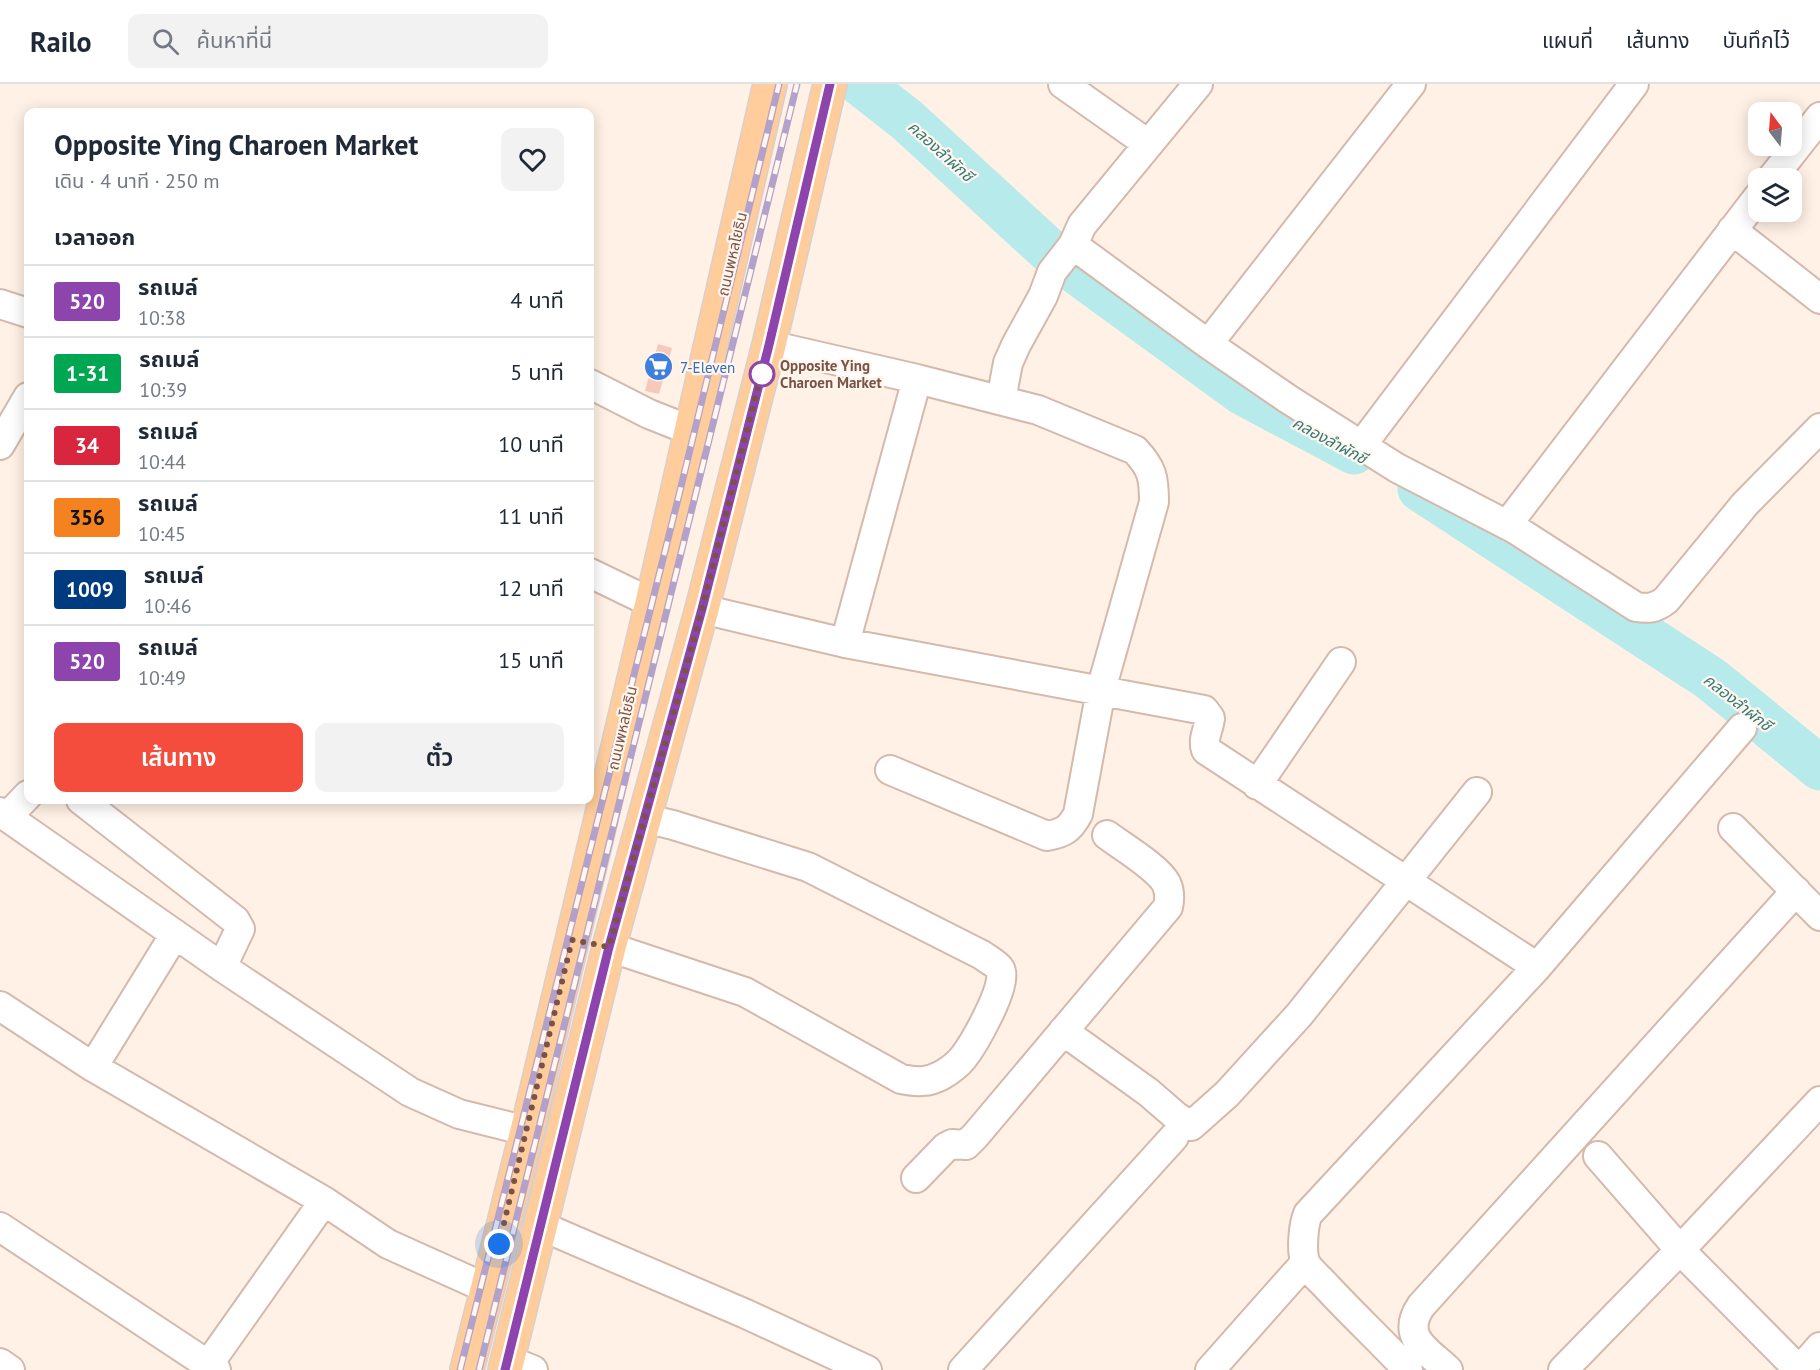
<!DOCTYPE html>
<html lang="th">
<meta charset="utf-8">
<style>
body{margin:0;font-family:"PT Sans","Noto Sans Thai",sans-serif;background:#f2f2f3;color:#1f2937;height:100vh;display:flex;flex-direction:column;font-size:22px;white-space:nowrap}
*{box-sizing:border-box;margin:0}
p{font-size:20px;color:#747a83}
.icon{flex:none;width:33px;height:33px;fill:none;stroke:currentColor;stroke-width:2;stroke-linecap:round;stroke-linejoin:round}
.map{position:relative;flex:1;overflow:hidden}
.panel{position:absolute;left:24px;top:24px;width:570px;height:696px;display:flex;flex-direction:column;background:#fff;border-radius:12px;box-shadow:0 3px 15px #0003}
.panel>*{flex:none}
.badge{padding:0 12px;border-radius:4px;font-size:21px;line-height:39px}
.needle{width:39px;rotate:344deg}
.controls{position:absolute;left:1748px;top:18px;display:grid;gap:12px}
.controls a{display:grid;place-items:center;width:54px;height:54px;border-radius:12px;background:#fff;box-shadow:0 3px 15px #0003;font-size:30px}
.you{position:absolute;width:30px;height:30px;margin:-15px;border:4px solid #fff;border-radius:50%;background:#1a73e8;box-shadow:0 0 0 9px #1a73e833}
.map>.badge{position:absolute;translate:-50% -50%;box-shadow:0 0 0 3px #fff}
h2{padding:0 30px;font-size:22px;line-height:54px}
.round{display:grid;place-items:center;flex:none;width:63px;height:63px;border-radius:12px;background:#f2f2f3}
.head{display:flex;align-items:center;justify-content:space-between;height:102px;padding:0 30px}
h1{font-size:28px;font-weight:600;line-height:45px}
.primary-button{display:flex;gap:12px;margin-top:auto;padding:12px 30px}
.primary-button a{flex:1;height:69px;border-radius:12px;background:#f54d3d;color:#fff;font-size:24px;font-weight:600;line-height:69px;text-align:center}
.primary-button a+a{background:#f2f2f3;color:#1f2937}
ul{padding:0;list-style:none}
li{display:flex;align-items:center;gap:18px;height:72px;padding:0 30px;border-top:2px solid #e0e1e3}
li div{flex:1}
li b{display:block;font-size:22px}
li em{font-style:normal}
li .badge{min-width:66px;font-weight:700;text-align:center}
header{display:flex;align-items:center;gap:36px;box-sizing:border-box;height:84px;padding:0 30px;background:#fff;border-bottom:2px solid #e0e1e3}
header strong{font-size:28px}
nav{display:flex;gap:33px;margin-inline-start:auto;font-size:21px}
.search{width:420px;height:54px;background:#f2f2f3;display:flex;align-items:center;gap:15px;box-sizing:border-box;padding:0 21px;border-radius:12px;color:#747a83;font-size:22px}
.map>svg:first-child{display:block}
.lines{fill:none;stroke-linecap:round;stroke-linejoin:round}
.river{stroke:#b7eaeb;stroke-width:45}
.building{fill:#f7c9b9}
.minor-casing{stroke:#d4b9ac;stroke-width:32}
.major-casing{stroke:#dacfcb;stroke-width:36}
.minor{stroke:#fff;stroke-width:28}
.major{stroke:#ffcc9b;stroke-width:33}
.rail-casing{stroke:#b2a1ca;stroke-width:7}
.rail{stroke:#fff6ed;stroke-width:4.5;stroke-dasharray:14;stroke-linecap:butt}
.line-casing{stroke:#fff;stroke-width:14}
.line{stroke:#8e44ad;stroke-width:9}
.walk{stroke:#7b5247;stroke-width:6;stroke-dasharray:0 10.8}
.stop-dot{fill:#fff;stroke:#8e44ad;stroke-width:3}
.labels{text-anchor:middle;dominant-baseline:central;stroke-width:4.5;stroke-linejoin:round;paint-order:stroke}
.street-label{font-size:15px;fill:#7b5247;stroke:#fff6ed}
.stop-label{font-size:15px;font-weight:bold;fill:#7b5247;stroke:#fff6ed;text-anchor:start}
.shop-label{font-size:15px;fill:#366cbe;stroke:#fff6ed;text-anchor:start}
.water-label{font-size:16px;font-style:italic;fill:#35787a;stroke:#fff6ed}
</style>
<header>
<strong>Railo</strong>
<div class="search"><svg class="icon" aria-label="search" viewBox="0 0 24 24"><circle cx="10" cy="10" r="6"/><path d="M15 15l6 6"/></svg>ค้นหาที่นี่</div>
<nav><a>แผนที่</a><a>เส้นทาง</a><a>บันทึกไว้</a></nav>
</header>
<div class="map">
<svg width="1820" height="1286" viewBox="0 0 1820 1286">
<rect width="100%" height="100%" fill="#fff1e5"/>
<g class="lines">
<path class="river" d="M861 0 907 36 1056 173 1243 309 1354 368
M1420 405 1711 595 1820 684"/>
</g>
<path class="building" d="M658 260 672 264 659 310 645 307Z"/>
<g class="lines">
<defs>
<path id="minor" d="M1063 0 1148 60
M1772 94 1820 33
M1732 146 1820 215
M1073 161 1208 260 1288 315 1397 384 1515 445 1636 523C1649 525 1656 524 1666 516L1745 420 1820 344
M0 220 28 229
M1208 260 1411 0
M769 261 917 295 1038 326 1135 366C1152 384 1154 393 1154 418L1101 606 1078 730C1070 745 1064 749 1047 752L890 686
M590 300 649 330 692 347
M1001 316 1008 279 1016 261 1043 212 1052 188 1073 161 1082 141 1198 0
M0 361 28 313
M1361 362 1634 0
M1507 441 1758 113
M590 489 652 519
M702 525 845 559 1204 626 1210 634C1209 645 1202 655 1206 666L1537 883
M845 559 917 295
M1257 701 1341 578
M81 716 235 836 240 845 222 883
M0 728 222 883 410 1008 459 1030 527 1047
M7 733 28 711
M1733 744 1820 832
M609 863 745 908 901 995C916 998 928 999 942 991 949 987 958 980 963 974 973 961 1009 900 1000 885 997 880 987 875 982 871L808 783 673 741 644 734
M0 922 93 983 324 1117 388 1160 488 1205
M1063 947 1148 1008 1177 1033 1191 1042 1227 1010 1299 931 1477 708
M93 983 175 850
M1598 1072 1680 1166 1799 1286
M916 1094 946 1063 952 1060 966 1061 975 1052 1168 823C1170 814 1170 807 1166 799 1157 783 1123 763 1107 751
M541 1142 746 1230 867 1286
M0 1143 216 1286
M508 1276 533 1286
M0 1279 10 1286
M208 1281 324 1117
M963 1286 1174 1053
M1210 1286 1305 1179
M1408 1286C1382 1258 1354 1232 1328 1204 1321 1196 1311 1188 1306 1180 1301 1170 1303 1141 1308 1130L1537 883 1742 644
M1448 1286C1427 1266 1400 1253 1421 1222L1796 807
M1563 1286 1680 1166 1820 1017
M1800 1286 1820 1263"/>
<path id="major" d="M467 1286 527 1047 652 519 770 0
M505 1286 609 863 702 525 769 261 830 0"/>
</defs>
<use href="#minor" class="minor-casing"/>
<use href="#major" class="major-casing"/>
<use href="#minor" class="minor"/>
<use href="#major" class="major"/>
<defs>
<path id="rail" d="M460 1286 678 415 779 0
M479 1286 797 0"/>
</defs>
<use href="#rail" class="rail-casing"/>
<use href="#rail" class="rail"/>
</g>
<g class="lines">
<defs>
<path id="line" d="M505 1286 609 863 702 525 769 261 830 0"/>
</defs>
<use href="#line" class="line-casing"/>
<use href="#line" class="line"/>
<path class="walk" d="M499 1160 572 856 609 863 702 525 762 287V290"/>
</g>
<defs>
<symbol id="supermarket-disc" viewBox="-11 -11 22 22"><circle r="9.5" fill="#3f7fe0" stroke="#fff6ed"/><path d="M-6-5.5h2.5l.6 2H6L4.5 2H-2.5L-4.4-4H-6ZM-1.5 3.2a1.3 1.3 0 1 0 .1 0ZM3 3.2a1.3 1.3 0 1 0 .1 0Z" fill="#fff"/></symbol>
</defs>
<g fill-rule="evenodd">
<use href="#supermarket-disc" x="642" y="266" width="33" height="33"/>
</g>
<circle class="stop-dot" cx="762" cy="290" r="12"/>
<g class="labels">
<g class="street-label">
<text transform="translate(732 170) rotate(-77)">ถนนพหลโยธิน</text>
<text transform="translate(622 644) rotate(-77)">ถนนพหลโยธิน</text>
</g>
<g class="stop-label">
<text x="780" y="281">Opposite Ying<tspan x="780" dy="17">Charoen Market</tspan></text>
</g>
<g class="shop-label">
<text x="680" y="283">7-Eleven</text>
</g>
<g class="water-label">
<text transform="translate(941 67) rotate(42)">คลองลำผักชี</text>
<text transform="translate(1330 356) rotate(28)">คลองลำผักชี</text>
<text transform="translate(1738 618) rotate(38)">คลองลำผักชี</text>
</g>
</g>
</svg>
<div class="controls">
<a><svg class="needle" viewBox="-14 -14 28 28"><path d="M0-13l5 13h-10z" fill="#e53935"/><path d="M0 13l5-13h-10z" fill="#747a83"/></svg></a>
<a><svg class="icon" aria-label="layers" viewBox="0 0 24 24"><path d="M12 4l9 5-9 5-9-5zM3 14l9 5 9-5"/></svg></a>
</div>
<div class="you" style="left:499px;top:1160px"></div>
<section class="panel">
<div class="head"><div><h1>Opposite Ying Charoen Market</h1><p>เดิน · 4 นาที · 250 m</p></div><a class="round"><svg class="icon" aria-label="heart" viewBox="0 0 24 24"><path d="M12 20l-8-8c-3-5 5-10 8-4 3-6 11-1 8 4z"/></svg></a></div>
<h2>เวลาออก</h2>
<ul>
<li><span class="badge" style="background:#8e44ad;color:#fff">520</span><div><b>รถเมล์</b><p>10:38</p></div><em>4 นาที</em></li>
<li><span class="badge" style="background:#00a651;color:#fff">1-31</span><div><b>รถเมล์</b><p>10:39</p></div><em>5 นาที</em></li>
<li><span class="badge" style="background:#d7263d;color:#fff">34</span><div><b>รถเมล์</b><p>10:44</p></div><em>10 นาที</em></li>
<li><span class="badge" style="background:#f58220;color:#111">356</span><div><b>รถเมล์</b><p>10:45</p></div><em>11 นาที</em></li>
<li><span class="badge" style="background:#003b80;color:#fff">1009</span><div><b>รถเมล์</b><p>10:46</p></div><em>12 นาที</em></li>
<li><span class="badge" style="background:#8e44ad;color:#fff">520</span><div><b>รถเมล์</b><p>10:49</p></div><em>15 นาที</em></li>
</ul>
<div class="primary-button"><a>เส้นทาง</a><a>ตั๋ว</a></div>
</section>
</div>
